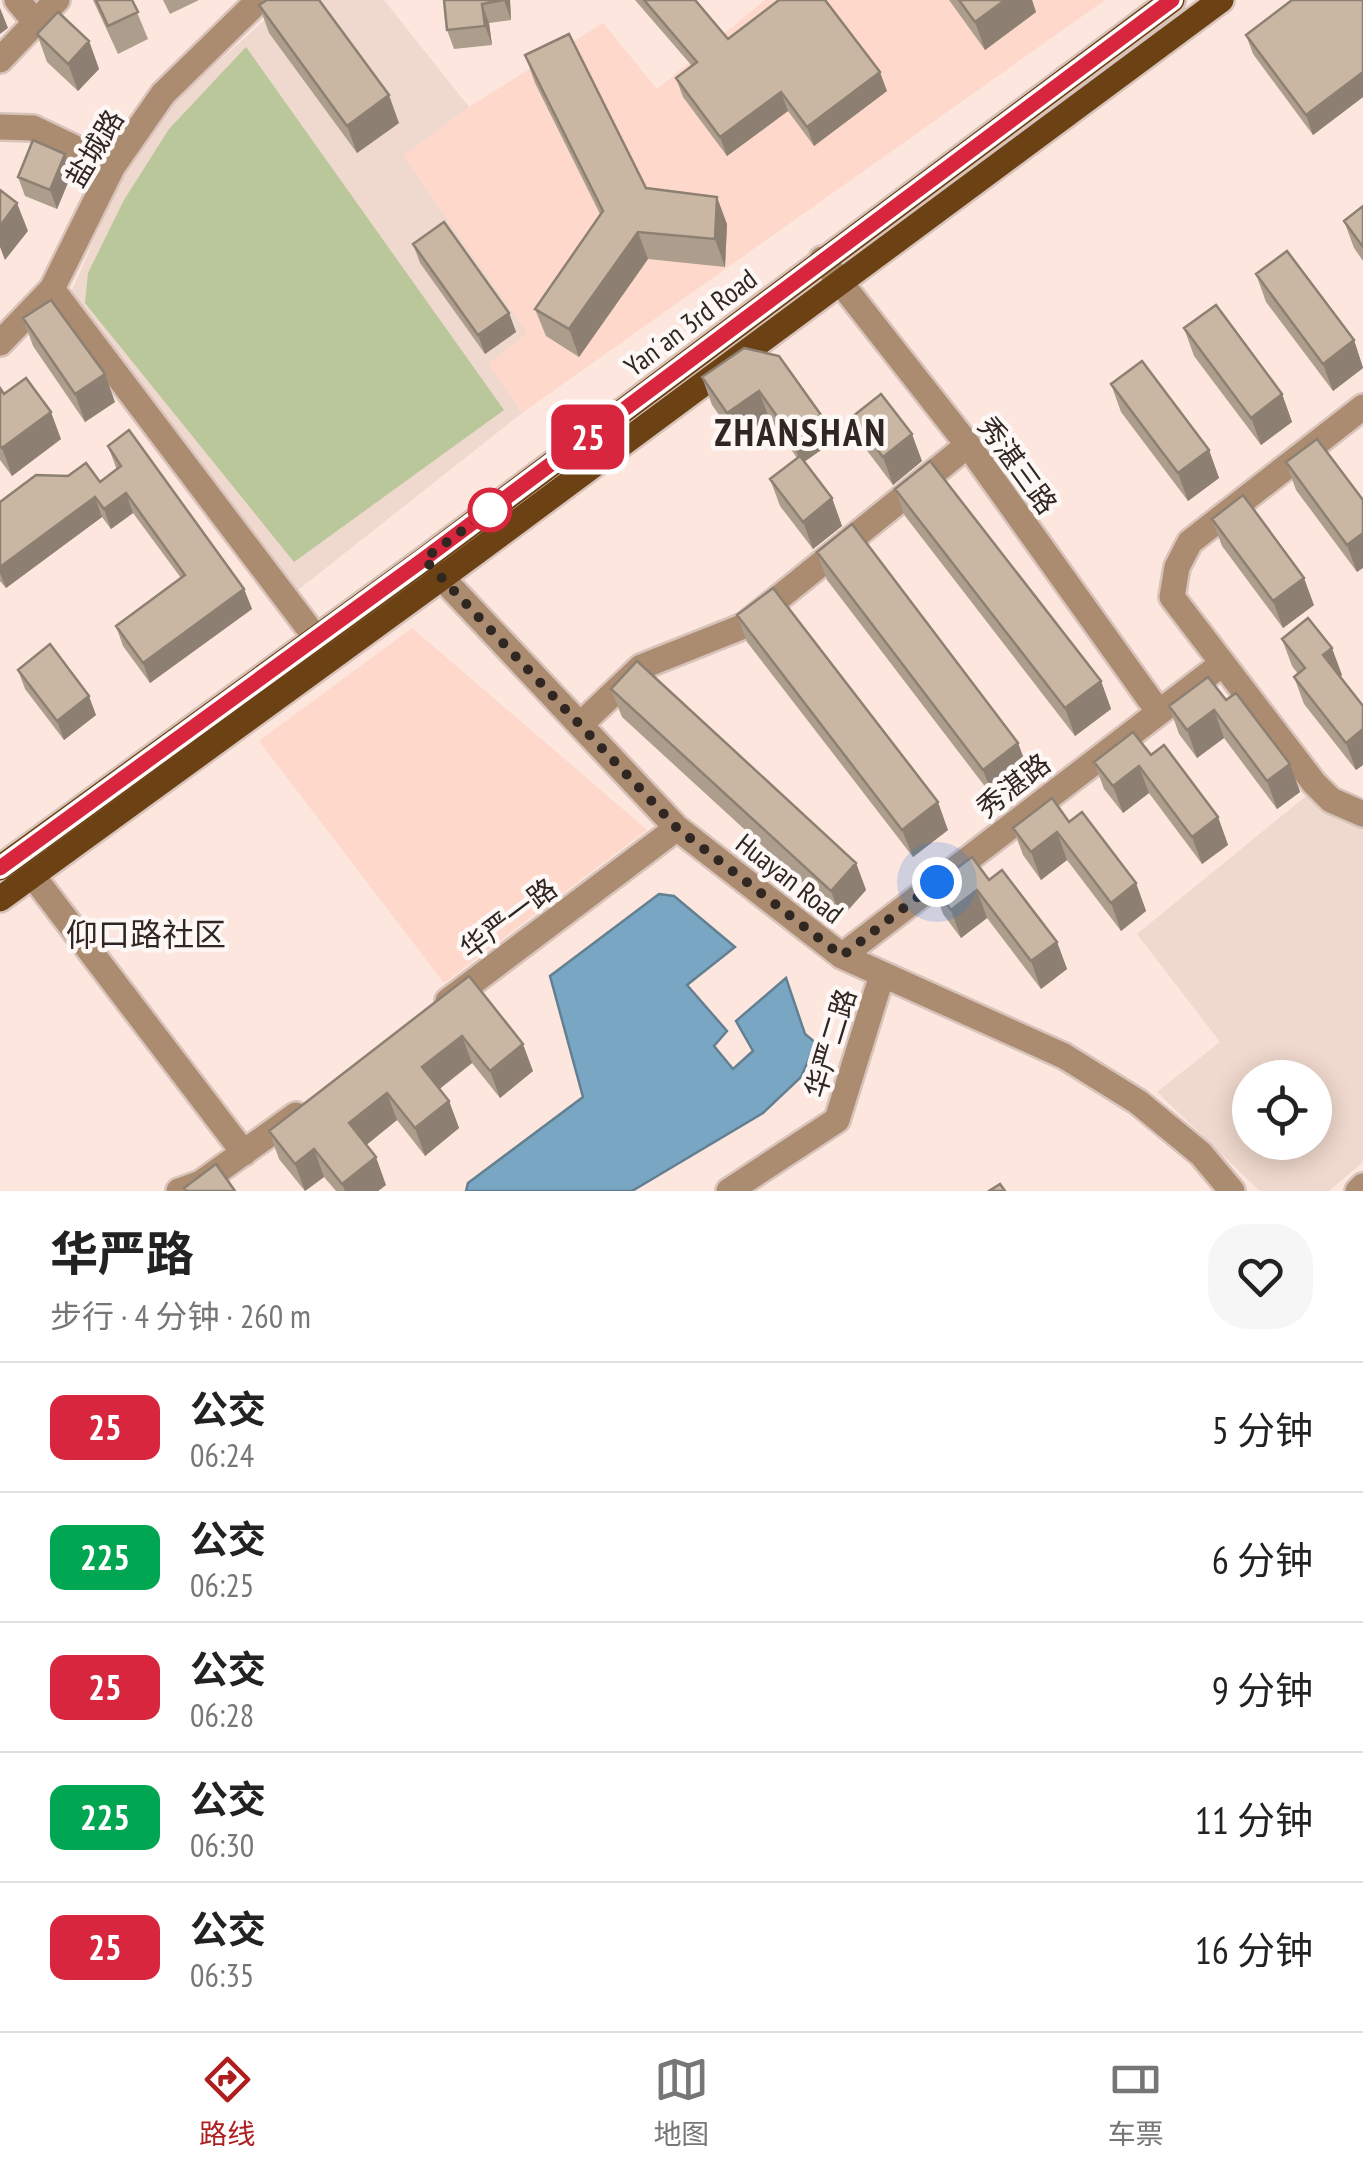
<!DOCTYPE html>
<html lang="zh">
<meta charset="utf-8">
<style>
body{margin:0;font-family:"PT Sans Narrow","Noto Sans SC",sans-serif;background:#f6f6f6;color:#222;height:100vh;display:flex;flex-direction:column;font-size:38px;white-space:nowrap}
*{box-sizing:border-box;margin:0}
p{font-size:32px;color:#767676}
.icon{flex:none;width:55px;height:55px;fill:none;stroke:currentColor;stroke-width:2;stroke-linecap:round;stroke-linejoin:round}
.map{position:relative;height:1191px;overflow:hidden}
.sheet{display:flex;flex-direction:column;background:#fff;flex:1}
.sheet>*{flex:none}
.badge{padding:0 20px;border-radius:15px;font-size:35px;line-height:65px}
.fabs{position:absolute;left:1232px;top:1060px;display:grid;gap:20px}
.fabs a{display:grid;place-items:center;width:100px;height:100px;border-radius:50%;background:#fff;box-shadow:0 5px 25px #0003;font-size:50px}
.you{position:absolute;width:50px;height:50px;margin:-25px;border:8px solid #fff;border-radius:50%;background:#1a73e8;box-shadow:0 0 0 15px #1a73e833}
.map>.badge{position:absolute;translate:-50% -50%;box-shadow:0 0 0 5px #fff}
.round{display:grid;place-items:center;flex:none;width:105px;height:105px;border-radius:40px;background:#f6f6f6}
.head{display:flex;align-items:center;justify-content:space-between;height:170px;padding:0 50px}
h1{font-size:48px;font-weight:700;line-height:75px}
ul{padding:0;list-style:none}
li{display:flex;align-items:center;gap:30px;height:130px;padding:0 50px;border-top:2px solid #e0e0e0}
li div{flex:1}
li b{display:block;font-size:38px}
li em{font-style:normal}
li .badge{min-width:110px;font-weight:700;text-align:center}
.dock{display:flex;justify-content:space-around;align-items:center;height:140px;border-top:2px solid #e0e0e0;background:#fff;font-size:28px;color:#767676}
.dock a{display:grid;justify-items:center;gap:5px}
.dock .current{color:#af1e1f}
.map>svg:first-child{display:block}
.built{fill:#fdd8cb}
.education{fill:#efd8cd;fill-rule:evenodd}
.green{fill:#b9c79a}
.water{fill:#79a6c2;stroke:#638092;stroke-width:2.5}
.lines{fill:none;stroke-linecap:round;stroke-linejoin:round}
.minor-casing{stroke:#d8c3bb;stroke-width:30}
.major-casing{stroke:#d8c3bb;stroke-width:30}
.minor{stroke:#ac8c70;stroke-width:25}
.major{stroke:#6c4113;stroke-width:25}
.wall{fill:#ad9d8c}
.shaded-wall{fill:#8d8072}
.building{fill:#c9b7a3;stroke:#8d8072;stroke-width:2.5}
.line-casing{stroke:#fff;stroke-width:22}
.line{stroke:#d7263d;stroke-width:15}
.walk{stroke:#302622;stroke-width:10;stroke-dasharray:0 18}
.stop-dot{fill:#fff;stroke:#d7263d;stroke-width:5}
.labels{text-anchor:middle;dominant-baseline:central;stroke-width:9;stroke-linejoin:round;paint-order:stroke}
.street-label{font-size:28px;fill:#302622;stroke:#fdf7f5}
.quarter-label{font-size:32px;fill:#302622;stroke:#fdf7f5}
.district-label{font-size:38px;font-weight:bold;letter-spacing:2.5px;fill:#302622;stroke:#fdf7f5}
</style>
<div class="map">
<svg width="1363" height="1191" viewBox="0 0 1363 1191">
<rect width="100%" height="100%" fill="#fde6dd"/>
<path class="built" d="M765 0H1105L522 413 487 364 526 333 403 156 469 107 603 23 657 89Z
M412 628 647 830 444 983 259 741Z"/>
<path class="education" d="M287 0H384L469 107 403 156 527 333 488 364 522 413 298 590 70 295 121 177 171 104Z
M1311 792 1363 822V1162L1329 1191H1260L1157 1092 1220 1042 1137 934ZM1250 1078H1315V1142H1250Z"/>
<path class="green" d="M246 47 504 410 294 562 85 303 88 273 124 200 169 129Z"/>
<path class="water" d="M659 894 674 896 735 947 687 985 727 1031 714 1046 733 1069 753 1051 736 1021 786 978 805 1034 816 1043 801 1077 763 1113 632 1191H466L468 1183 583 1097 550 976Z"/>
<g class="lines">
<defs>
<path id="minor" d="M17 0 36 23
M0 60 57 0
M0 127 33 128 113 166
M822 259 968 445 1158 711
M52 289 316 638
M0 343 52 289 113 166 163 94 259 0
M1363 407 1190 542 1177 567 1172 597 1314 783 1331 800 1363 814
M427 562 677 828 842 956 1064 1056 1138 1102 1201 1154 1232 1191
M580 725 641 667 744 626 968 445
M20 859 244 1153
M842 956 1222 664
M448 1001 677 828
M179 1191 201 1183 296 1115
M729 1191 837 1120 882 975
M1358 1191 1363 1186"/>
<path id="major" d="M0 868 425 559 1172 0
M0 899 440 579 1221 0"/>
</defs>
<use href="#minor" class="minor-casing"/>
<use href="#major" class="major-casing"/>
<use href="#minor" class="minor"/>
<use href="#major" class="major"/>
</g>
<path class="wall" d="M93 0H132L148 39 118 54Z
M163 0H199L170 14Z
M444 0H510L511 20 489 23 492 45 454 49 447 30Z
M635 0H695L728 39 887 91 814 146 788 111 727 156 683 97 676 78 692 66Z
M949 0H1032L1036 12 985 50Z
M1363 0V97L1313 135 1253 54 1246 35Z
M259 5 399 123 357 153 269 33Z
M37 34 89 41 99 69 78 91 47 62Z
M525 55 646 188 727 224 725 267 648 259 579 357 546 336 535 309 600 214 535 83Z
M65 154 72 173 57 209 25 196 18 177Z
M1363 206V261L1354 248 1344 221Z
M413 244 509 313 516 332 485 354 420 263Z
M1256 274 1354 340 1363 368 1333 391 1266 302Z
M23 318 115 402 85 422 33 346Z
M1184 328 1282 394 1292 422 1261 445 1194 356Z
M744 348 821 415 831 443 804 462 832 498 842 526 813 549 780 506 770 479 797 458 769 418 737 440 712 405 702 377Z
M1111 384 1209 450 1219 478 1188 501 1121 412Z
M0 388 4 394 61 439 12 476 0 460Z
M852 417 922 461 893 485 862 444Z
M108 446 244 589 252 609 150 683 123 646 116 626 181 578 133 513 111 529 102 517 6 588 0 581V502L100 482 117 470Z
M1286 462 1363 500 1357 572 1296 490Z
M895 489 1101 681 1111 709 1075 736 905 516Z
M1212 519 1314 605 1283 628 1222 546Z
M817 552 1018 743 1028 770 993 797 827 580Z
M737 615 948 830 913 857 747 642Z
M1282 639 1342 675 1340 677 1363 706V765L1356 770 1304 704 1294 677 1298 674 1292 666Z
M18 670 96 715 64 740 25 689Z
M611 689 856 863 866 890 841 918 622 717Z
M1226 700 1290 764 1300 792 1277 809 1224 738 1197 758 1179 734 1169 706Z
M1151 755 1218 817 1228 845 1202 864 1149 793 1123 813 1104 789 1094 762Z
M1069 822 1136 883 1146 911 1121 931 1067 860 1041 880 1023 855 1013 828Z
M989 880 1057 942 1067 969 1041 989 987 918 961 938 943 914 933 886Z
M469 976 533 1071 500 1098 472 1063 439 1089 449 1101 459 1128 425 1156 397 1120 366 1145 386 1185 378 1191H336L324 1177 305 1191 279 1159 269 1131Z"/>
<path class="shaded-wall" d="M504 0H510L511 20Z
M1005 0H1032L1036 12 985 50 975 22Z
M482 4 489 23 492 45 485 26Z
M0 8 8 28 0 34Z
M89 41 99 69 78 91 68 64Z
M880 72 887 91 814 146 807 127Z
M1363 72V97L1313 135 1306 115Z
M781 92 788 111 727 156 720 137Z
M389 95 399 123 357 153 347 126Z
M65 154 72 173 57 209 50 190Z
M717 197 727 224 725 267 715 239Z
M17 203 28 231 5 260 0 247V226Z
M638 232 648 259 579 357 569 329Z
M509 313 516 332 485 354 478 335Z
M1354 340 1363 368 1333 391 1323 364Z
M105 374 115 402 85 422 75 394Z
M759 391 769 418 737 440 727 413Z
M1282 394 1292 422 1261 445 1251 418Z
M51 412 61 439 12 476 2 448Z
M821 415 831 443 801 464 791 436Z
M912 434 922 461 893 485 883 457Z
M1209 450 1219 478 1188 501 1178 473Z
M126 493 133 513 111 529 104 509Z
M95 497 102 517 6 588 0 573V567Z
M832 498 842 526 813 549 803 522Z
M1363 533V568L1357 572 1347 545Z
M1304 578 1314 605 1283 628 1273 601Z
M244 589 252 609 150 683 143 663Z
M1332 648 1342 675 1333 683 1323 655Z
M1101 681 1111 709 1075 736 1065 708Z
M89 696 96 715 64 740 57 721Z
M1214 710 1224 738 1197 758 1187 730Z
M1363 729V765L1356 770 1346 743Z
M1018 743 1028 770 993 797 983 770Z
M1290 764 1300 792 1277 809 1267 781Z
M1139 766 1149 793 1123 813 1113 786Z
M938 802 948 830 913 857 902 830Z
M1218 817 1228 845 1202 864 1192 837Z
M1057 832 1067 860 1041 880 1031 852Z
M856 863 866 890 841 918 831 891Z
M1136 883 1146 911 1121 931 1111 903Z
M977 890 987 918 961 938 951 910Z
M1057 942 1067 969 1041 989 1031 961Z
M462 1036 472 1063 432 1095 422 1067Z
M523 1044 533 1071 500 1098 490 1071Z
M387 1093 397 1120 359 1151 349 1123Z
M449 1101 459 1128 425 1156 415 1128Z
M314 1149 324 1177 305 1191 295 1164Z
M376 1157 386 1185 378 1191H345L342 1184Z"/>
<path class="building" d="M96 0H132L138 12 108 26Z
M267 0H319L389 95 347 126 259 5Z
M444 0H504L482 4 485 26 447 30Z
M644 0H695L728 39 779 0H825L880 72 807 127 781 92 720 137 676 78 697 62Z
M959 0H1005L975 22Z
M1292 0H1363V72L1306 115 1246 35Z
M58 12 89 41 68 64 37 34Z
M569 34 646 188 717 197 715 239 638 232 569 329 535 309 603 211 525 55Z
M33 140 65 154 50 190 18 177Z
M0 190 17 203 0 226Z
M1363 206V247L1344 221Z
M444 222 509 313 478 335 413 244Z
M1287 251 1354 340 1323 364 1256 274Z
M51 300 105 374 75 394 23 318Z
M1216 305 1282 394 1251 418 1184 328Z
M744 348 779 356 821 415 791 436 759 391 727 413 702 377Z
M1142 361 1209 450 1178 473 1111 384Z
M26 378 51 412 2 448 0 446V388L4 394Z
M881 394 912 434 883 457 852 417Z
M129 430 244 589 143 663 116 626 185 575 126 493 104 509 95 497 0 567V502L36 475 68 476 86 463 100 482 121 466 108 446Z
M1317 439 1363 500V533L1347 545 1286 462Z
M800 456 832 498 803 522 770 479Z
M930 461 1101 681 1065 708 895 489Z
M1243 495 1304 578 1273 601 1212 519Z
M852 524 1018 743 983 770 817 552Z
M773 588 938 802 902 830 737 615Z
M1308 618 1332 648 1323 655 1363 706V729L1346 743 1294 677 1305 668 1282 639Z
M50 644 89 696 57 721 18 670Z
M637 661 856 863 831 891 611 689Z
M1208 677 1226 700 1236 693 1290 764 1267 781 1214 710 1187 730 1169 706Z
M1133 732 1151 755 1164 745 1218 817 1192 837 1139 766 1113 786 1094 762Z
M1052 798 1069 822 1082 812 1136 883 1111 903 1057 832 1031 852 1013 828Z
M972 857 989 880 1002 870 1057 942 1031 961 977 890 951 910 933 886Z
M469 976 523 1044 490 1071 462 1036 422 1067 449 1101 415 1128 387 1093 349 1123 376 1157 342 1184 314 1149 295 1164 269 1131Z
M216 1164 235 1191H187L184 1188Z
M1000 1184 1005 1191H989Z"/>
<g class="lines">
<defs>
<path id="line" d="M0 868 424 559 1172 0"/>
</defs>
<use href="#line" class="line-casing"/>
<use href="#line" class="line"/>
<path class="walk" d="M490 510 424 559 677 828 842 956 937 882"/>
</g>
<circle class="stop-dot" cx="490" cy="510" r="20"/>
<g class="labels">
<g class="street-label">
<text transform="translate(94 148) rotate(-59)">盐城路</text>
<text transform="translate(690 322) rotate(-37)">Yan´an 3rd Road</text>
<text transform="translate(1018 465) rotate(54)">秀湛三路</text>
<text transform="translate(1013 785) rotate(-38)">秀湛路</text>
<text transform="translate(790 878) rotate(38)">Huayan Road</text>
<text transform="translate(508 918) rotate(-37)">华严一路</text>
<text transform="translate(830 1043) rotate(-73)">华严二路</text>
</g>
<g class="quarter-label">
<text x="146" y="934">仰口路社区</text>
</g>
<g class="district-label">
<text x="801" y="431">ZHANSHAN</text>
</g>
</g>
</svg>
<div class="fabs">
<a><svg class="icon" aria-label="locate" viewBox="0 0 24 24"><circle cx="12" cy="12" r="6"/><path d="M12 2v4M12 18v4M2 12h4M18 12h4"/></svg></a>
</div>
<div class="you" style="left:937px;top:882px"></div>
<b class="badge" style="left:588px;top:437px;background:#d7263d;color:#fff">25</b>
</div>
<section class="sheet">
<div class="head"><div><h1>华严路</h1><p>步行 · 4 分钟 · 260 m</p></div><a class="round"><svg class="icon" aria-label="heart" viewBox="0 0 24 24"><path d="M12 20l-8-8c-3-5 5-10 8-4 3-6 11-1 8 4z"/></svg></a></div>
<ul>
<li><span class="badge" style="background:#d7263d;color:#fff">25</span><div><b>公交</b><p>06:24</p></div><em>5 分钟</em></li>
<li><span class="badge" style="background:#00a651;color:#fff">225</span><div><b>公交</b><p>06:25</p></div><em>6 分钟</em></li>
<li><span class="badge" style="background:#d7263d;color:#fff">25</span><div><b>公交</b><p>06:28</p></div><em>9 分钟</em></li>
<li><span class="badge" style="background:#00a651;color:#fff">225</span><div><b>公交</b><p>06:30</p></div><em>11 分钟</em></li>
<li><span class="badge" style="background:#d7263d;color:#fff">25</span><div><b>公交</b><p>06:35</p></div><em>16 分钟</em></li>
</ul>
</section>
<nav class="dock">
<a class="current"><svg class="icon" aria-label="directions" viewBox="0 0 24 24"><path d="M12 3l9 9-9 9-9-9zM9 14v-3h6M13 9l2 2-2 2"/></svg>路线</a>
<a><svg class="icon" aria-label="map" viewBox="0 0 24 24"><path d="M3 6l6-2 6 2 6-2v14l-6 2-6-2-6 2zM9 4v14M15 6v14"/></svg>地图</a>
<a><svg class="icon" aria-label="tickets" viewBox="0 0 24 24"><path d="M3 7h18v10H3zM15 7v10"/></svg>车票</a>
</nav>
